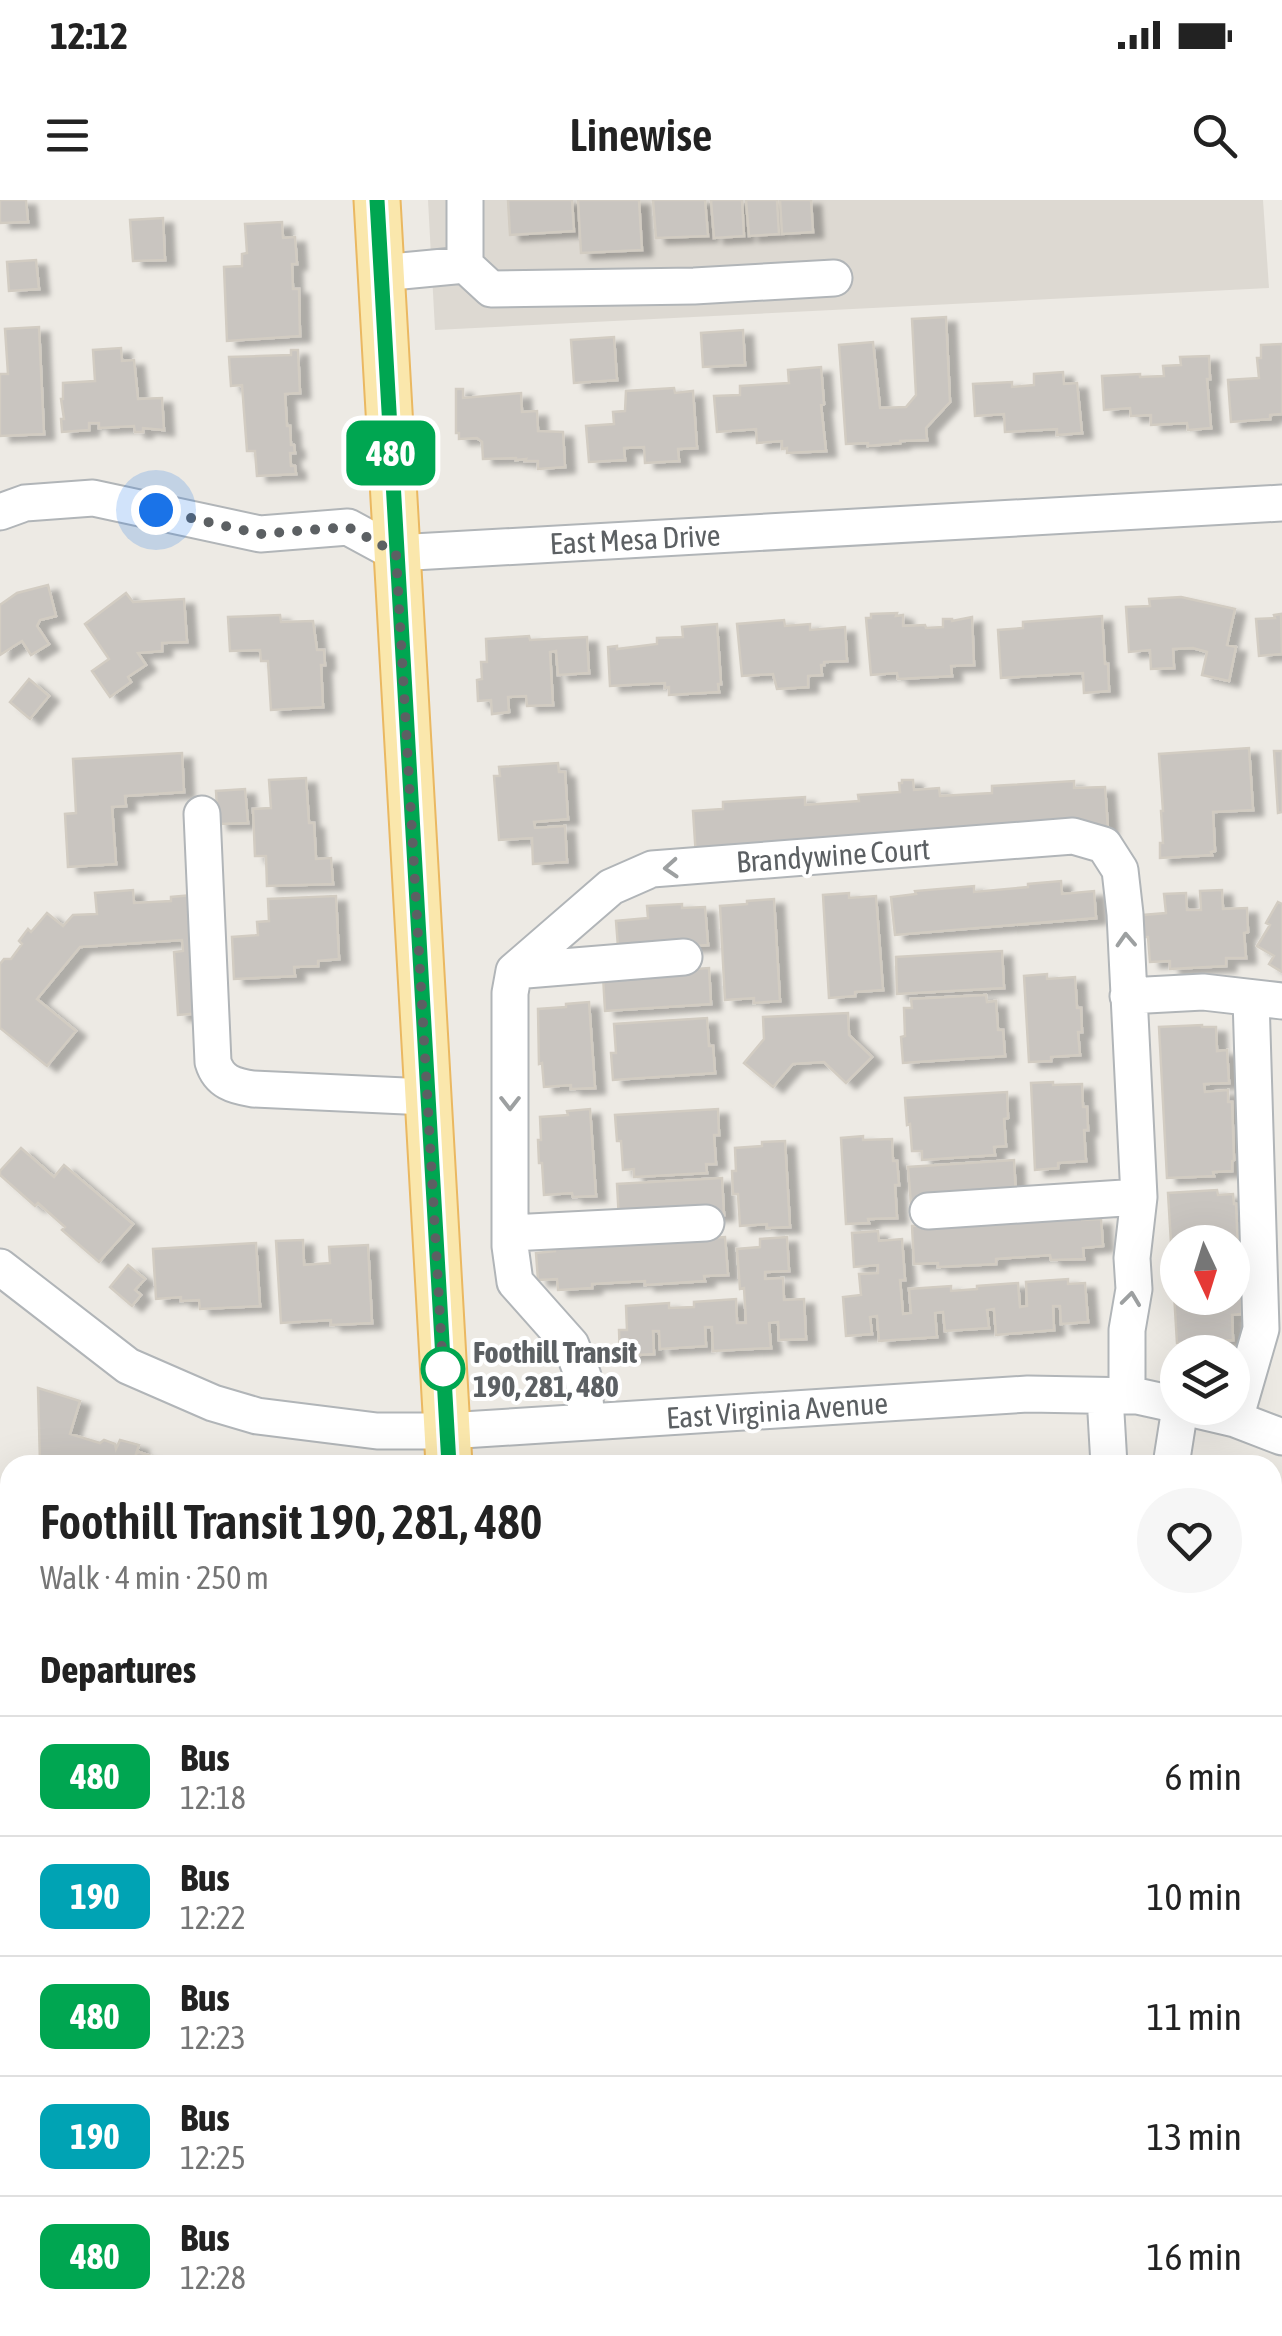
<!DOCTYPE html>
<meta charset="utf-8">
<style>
body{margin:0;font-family:"Asap Condensed",sans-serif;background:#f6f6f6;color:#222;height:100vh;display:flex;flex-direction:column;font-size:38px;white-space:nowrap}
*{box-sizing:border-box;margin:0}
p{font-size:32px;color:#767676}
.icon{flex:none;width:55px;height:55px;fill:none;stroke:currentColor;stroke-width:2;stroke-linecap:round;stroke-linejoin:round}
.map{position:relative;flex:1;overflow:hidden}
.details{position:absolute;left:0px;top:1255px;width:1282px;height:882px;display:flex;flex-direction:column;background:#fff;border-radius:30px 30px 0 0;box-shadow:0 10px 40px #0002}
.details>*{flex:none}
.badge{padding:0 20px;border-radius:15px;font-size:35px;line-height:65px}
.needle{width:65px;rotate:176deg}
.tools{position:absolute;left:1160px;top:1025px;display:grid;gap:20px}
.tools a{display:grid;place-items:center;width:90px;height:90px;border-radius:50%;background:#fff;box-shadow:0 10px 40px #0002;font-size:50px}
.you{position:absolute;width:50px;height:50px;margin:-25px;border:8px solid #fff;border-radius:50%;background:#1a73e8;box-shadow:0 0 0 15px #1a73e833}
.map>.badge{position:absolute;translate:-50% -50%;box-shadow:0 0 0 5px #fff}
h2{padding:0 40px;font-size:38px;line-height:90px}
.round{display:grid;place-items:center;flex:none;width:105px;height:105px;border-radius:52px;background:#f6f6f6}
.overview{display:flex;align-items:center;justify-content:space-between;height:170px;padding:0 40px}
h1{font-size:48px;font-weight:600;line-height:75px}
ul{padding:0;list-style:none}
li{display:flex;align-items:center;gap:30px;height:120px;padding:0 40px;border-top:2px solid #e0e0e0}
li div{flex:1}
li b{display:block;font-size:38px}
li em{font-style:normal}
li .badge{min-width:110px;font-weight:700;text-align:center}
.status{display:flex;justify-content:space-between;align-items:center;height:70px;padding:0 50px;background:#fff;direction:ltr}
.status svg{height:28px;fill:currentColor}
header{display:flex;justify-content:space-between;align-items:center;height:130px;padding:0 40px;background:#fff;font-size:45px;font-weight:600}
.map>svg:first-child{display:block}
.education{fill:#ddd9d2}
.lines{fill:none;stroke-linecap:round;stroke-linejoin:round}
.stream{stroke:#a7ddfa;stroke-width:9}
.building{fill:#c9c5c0;stroke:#d2ccc2;stroke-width:2.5;filter:url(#shadow)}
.minor-casing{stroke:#b1b5b8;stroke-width:39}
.major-casing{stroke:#eab861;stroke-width:49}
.highway-casing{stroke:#e58f0c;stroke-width:56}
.minor{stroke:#fff;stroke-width:35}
.major{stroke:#fae7ac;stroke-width:45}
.highway{stroke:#f7d591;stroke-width:52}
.oneway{stroke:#9da0a1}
.line-casing{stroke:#fff;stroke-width:22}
.line{stroke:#00a651;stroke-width:15}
.walk{stroke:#5c6063;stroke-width:10;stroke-dasharray:0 18}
.stop-dot{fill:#fff;stroke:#00a651;stroke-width:5}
.labels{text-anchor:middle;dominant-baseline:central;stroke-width:8;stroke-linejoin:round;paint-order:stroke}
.street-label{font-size:30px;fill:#5c6063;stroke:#fff}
.stop-label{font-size:30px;font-weight:bold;fill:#5c6063;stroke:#fff;text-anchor:start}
</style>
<div class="status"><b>12:12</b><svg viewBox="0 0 49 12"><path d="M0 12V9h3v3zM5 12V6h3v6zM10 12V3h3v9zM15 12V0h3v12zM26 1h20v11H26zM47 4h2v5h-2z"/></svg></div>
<header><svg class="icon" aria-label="menu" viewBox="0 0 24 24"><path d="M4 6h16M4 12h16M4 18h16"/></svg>Linewise<svg class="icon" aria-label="search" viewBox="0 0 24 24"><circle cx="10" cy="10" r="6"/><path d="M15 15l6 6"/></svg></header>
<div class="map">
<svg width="1282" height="2136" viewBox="0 0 1282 2136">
<defs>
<filter id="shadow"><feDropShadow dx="10" dy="5.5" stdDeviation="2.5" flood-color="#0004"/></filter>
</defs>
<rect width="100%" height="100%" fill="#edeae4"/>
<path class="education" d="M428 0H1263L1269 88 435 130Z"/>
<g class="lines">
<path class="stream" d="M1272 1859H1282
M0 1863H10"/>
</g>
<path class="building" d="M0 0H26L28 22 0 23Z
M508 0H572L574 31 510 35Z
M578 0H639L642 50 581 53Z
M653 0H705L708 36 656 38Z
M711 0H742L744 36 714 38Z
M746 0H777L779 34 749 36Z
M780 0H811L813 32 782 34Z
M163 18 165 60 133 61 130 20Z
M282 22 283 38 295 37 297 64H292L293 89H299L300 136 227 141 224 67 242 66V54L247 53 245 24Z
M36 60 39 89 9 91 7 62Z
M946 117 950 202 926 228 927 240 900 241V243L868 246V243L846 244 839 145 873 142 880 208 906 207 916 195 912 119Z
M39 127 44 234 0 236V174H8L5 129Z
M743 130 745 165 703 167 701 133Z
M614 137 617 180 574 183 571 140Z
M1282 144V214L1270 215V219L1231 222 1228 180 1259 178 1257 158H1261V145Z
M121 148 122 161 134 160 138 199 162 198 164 230 143 228V232H135L134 226 99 228V223H89V230L62 232 61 219H64L61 199H63V183L95 181 93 150Z
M291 150H298L300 193 285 194 287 226H290L291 245H294L295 253H290L291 266H295L296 274 257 276 255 251H247L242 185 231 186 229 157 291 155Z
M1209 156 1210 179H1207L1211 228 1188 230 1187 223 1151 225V215L1131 216 1130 208 1104 210 1102 176 1140 174V177L1164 176 1163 166 1181 165 1180 157Z
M821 167 824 204 821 205 826 251 787 253V248L782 249V241L757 243 756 229 717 232 714 196 740 195V186L789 183 788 170Z
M1063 172 1064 184 1077 183 1082 233 1057 235V229L1005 232 1004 214 975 216 973 184 1012 182V187L1034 185V174Z
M674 188 675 193 693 191 697 248 678 249 679 261 645 263 644 247 624 248 625 260 589 262 586 226 614 224 613 212 625 211 626 191Z
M456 189H463V198L521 193 522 212 537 211 538 231 563 232 565 267 538 269V261H525L526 259 516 260V258L483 259 482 242 477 238 459 239V233H456Z
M48 385 56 416 40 420 37 426 49 444 31 455 22 441 0 455V405L17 393Z
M126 393 133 402 184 399 187 442 162 443V451L138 453 146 465 128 477 131 482 110 497 92 471 109 459 85 424Z
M1181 397 1235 409 1227 445 1236 447 1229 481 1202 475 1207 452 1193 448 1173 449 1174 468 1151 469 1150 450 1129 452 1126 407 1150 406 1149 399Z
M897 413 896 416 903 415V426L925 425 926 428 943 427V419H952V421L972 417 974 465 951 466 952 476 898 479 897 473 871 475 866 418H871V414Z
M1281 414 1282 454 1259 456 1256 419 1275 418 1274 415Z
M280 415 281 422 313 421 317 450H324L325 465H321L323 507 271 510 268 461H261L260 450 230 451 228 417Z
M1102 416 1105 464H1108L1109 491 1084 493 1083 473 1001 478 998 430 1023 428V422Z
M784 420 785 426 810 424V430L845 427 847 461 824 462V465H821L822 475 808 476V487L777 489 773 474 742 476 737 424Z
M717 424 721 484H718L719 492 669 495V487L665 488V483L610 486 608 447 617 446V449L657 444V438L683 437 682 427Z
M529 436 530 440 587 437 589 473 558 475 556 451 550 452 553 505 527 506 526 496 508 497 509 512 492 514 491 500 478 501 477 480 482 479 481 462H487L486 439Z
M29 479 49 496 30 519 10 502Z
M1249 548 1253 610 1213 612 1215 651 1211 652 1212 655 1160 658V643H1163L1161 611H1163L1159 554Z
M1274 551H1282V612L1278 613Z
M182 553 184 592 125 596 126 606 112 607 116 664 68 667 65 614 76 613 73 559Z
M558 563 559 572H565L568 619 534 622 535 628 565 626 567 662 533 664 532 638 499 640 494 576H500L499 567Z
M306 578 309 623H314L316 659 331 658 333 684 267 686 266 656H255L253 609 271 608 269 580Z
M902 580H913L914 590 939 588 940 596 992 593V586L1074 581V588L1105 587 1108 629 696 657 693 611 723 609V602L805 597V605L859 601 858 595 900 592 899 583H902Z
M245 589 248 623 218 624 216 591Z
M1061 681 1062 694 1094 691 1096 718 895 735 891 697 916 694 915 691 974 686V692L1028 687V684Z
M133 690 134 703 171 701V697L192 695 201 813 178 815 174 752 183 751 182 740 80 747 37 799 76 831 47 866 0 828V764L4 759H11L22 744 19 741 28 729 31 732 47 713 63 726 73 715 97 714 95 693Z
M1222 690 1223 709 1247 708 1248 732 1244 733 1246 758H1226V766L1170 769V761L1150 762 1148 737H1144L1143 715 1166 713 1164 694 1186 693 1187 710H1201L1200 691Z
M849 693V698L876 696 883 790 855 792V796L829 798 823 695Z
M336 696 339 759 318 761V766L294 767 295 776 234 779 232 737 258 735 257 722 269 721 268 699Z
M774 699 780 801 754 803V798L725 800 720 706 747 704V701Z
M1278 702 1282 704V772L1269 764 1274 756 1257 746 1270 725 1266 723Z
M682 704V708L705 707 708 745 650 749 618 747 616 721 648 718 647 706Z
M1002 751 1004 788 897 794 896 757Z
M709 768 711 804 605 811 603 775Z
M1047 774V779L1075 777 1077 808H1081L1082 832H1078L1080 855 1051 857V861L1029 862 1024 776Z
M986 795 987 802 996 801 998 830H1003L1005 856 903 863 901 837 905 836 904 808H912L911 799Z
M589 802 595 888 571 889V885L544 887 542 863 539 864 538 809 566 807V804Z
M848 813 849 835 872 857 846 883 824 862 793 864 773 887 744 863 764 839 763 817Z
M707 818 709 846H713L715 873 613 880 611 853H616L614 824Z
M1202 825V827H1216L1217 851 1227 850 1229 883 1204 884 1205 892 1228 890V902H1232L1234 960 1232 961V971L1213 972 1214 976 1167 978 1159 827Z
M1053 882V885L1082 884 1083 907H1087L1088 930H1084L1086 961 1058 963V968L1035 970 1031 883Z
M1007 892 1008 918 1004 919 1006 946 994 947 995 955 922 960V951H912L910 924 907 925 905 898Z
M590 909 596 996 573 997 572 993 544 995 542 963H539L538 940H541L540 917 568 915 567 911Z
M718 909 719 935H714L716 964H706L707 973 634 977V969L623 970 621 941H617L615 915Z
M863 936V940L892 939 893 961H897L899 985H895L897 1018 868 1019 869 1023 846 1024 841 938Z
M785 941 790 1027 767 1028V1024L740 1026 738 994H733L732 971H736L735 948 762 946V942Z
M21 948 54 977 64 965 133 1024 99 1062 62 1030 65 1027 38 1003 35 1006 0 975V971Z
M1014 960 1016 997 911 1004 908 967Z
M722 978 724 1015 619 1021 617 984Z
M1217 990 1218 995 1233 994 1234 1004H1236L1239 1073H1232V1042H1178V1098H1232V1082L1240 1081 1242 1114 1232 1115 1233 1140 1177 1143 1168 993Z
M1081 1015 1082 1020 1101 1019 1103 1046 1083 1048 1084 1059 1051 1060 1050 1055 996 1059V1064L938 1067V1063L914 1064 912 1026Z
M878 1031 879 1041 902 1039 905 1080H900L903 1114 911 1113 909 1089 951 1086V1091L977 1089V1086L1018 1083 1020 1107 1027 1106 1026 1082 1068 1079V1084L1085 1083 1088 1122 1061 1124 1060 1106H1053L1054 1130 996 1135 994 1109 987 1110 989 1128 945 1131 943 1112 935 1113 937 1137 879 1141 877 1116 870 1117 872 1134 846 1136 843 1097 861 1095 859 1074 878 1073V1065L854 1067 852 1033Z
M725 1037 728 1075 704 1076 705 1081 645 1085V1081L592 1084V1088L558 1090 557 1079 538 1080 536 1053 555 1051V1047Z
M787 1037 789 1071 765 1072V1079L783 1078 784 1100 804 1099 806 1139 779 1140 778 1122 769 1123 771 1148 713 1151 712 1127H705L706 1146 660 1149 659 1131H653L654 1154 620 1156 619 1130H627L626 1106 669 1103V1108L694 1107V1102L736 1099 737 1123H746L744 1088 740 1089 737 1049 760 1047V1039Z
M303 1040 304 1065 330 1063 329 1047 368 1045 372 1123 331 1125V1120L281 1123 276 1041Z
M256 1043 260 1106 200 1109 199 1100 181 1101V1097L156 1099 153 1049Z
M128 1065 145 1079 135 1090 141 1095 132 1106 110 1087Z
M38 1188 80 1201 70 1234 100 1243 104 1240 115 1244 116 1249 120 1240 139 1245 136 1254 139 1252 176 1265H51L40 1262Z
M3 1290 10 1324V1383L0 1386V1291Z
M1282 1361V1489L1272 1490V1362Z
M10 1401V1444H8L5 1435H1L0 1431V1404Z
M1 1567 10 1569V1666L0 1663Z
M1272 1584H1282V1647H1272Z
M1272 1704H1282V1755H1272Z
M1272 1951H1282V2087L1272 2082Z
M679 2128H817V2136H687L688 2129Z"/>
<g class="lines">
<defs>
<path id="minor" d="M465 65 491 89 694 86 834 78
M381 73 465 65V0
M0 312 25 303 93 298 260 334 348 327 396 353 1282 303
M202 614 213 862C219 882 234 886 253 889L427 897
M514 771 684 757
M1128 796 1203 792 1282 801
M928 1011 1139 997
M511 1033 706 1023
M0 1067 128 1166 213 1203 257 1216 377 1231H447L1028 1194 1137 1196 1178 1205
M1105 1196 1109 1265
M1188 1208 1235 1219 1282 1237
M1235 1219 1261 1129 1251 798
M587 1222 583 1176 571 1145 515 1082 510 1046V793L514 771 611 687 652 669 1073 636 1104 645 1120 670 1125 714 1139 997 1132 1058 1134 1089 1127 1130V1196
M1171 1265 1180 1208
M1272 1683H1282
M1272 1769H1282
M1272 1941H1282
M0 2053 10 2046
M604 2128 608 2136
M1256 2128 1276 2136
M865 2136V2128"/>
<path id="major" d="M377 0 449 1265
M478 2128 479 2136
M537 2128 538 2136"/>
<path id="highway" d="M0 2124 16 2136
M114 2128 126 2136"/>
</defs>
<use href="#minor" class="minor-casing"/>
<use href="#major" class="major-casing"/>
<use href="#highway" class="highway-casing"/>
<use href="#minor" class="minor"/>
<use href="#major" class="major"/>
<use href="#highway" class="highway"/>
</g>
<defs><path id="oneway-chevron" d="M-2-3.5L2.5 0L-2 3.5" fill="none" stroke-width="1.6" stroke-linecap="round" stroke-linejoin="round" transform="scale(2.5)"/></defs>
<g class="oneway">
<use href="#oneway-chevron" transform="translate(671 668) rotate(176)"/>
<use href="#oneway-chevron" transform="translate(1126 740) rotate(-93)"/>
<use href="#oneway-chevron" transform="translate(510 903) rotate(90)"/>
<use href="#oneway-chevron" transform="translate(1131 1099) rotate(-83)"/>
</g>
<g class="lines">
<defs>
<path id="line" d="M377 0 449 1265"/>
</defs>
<use href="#line" class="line-casing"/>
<use href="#line" class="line"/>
<path class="walk" d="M156 310 260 334 348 327 396 353 443 1169"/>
</g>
<circle class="stop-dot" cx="443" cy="1169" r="20"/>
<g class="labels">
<g class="street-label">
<text transform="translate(635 339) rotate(-3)">East Mesa Drive</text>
<text transform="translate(833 655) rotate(-4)">Brandywine Court</text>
<text transform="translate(777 1210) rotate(-4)">East Virginia Avenue</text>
</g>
<g class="stop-label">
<text x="473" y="1152">Foothill Transit<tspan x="473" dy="34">190, 281, 480</tspan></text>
</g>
</g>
</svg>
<div class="tools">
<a><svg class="needle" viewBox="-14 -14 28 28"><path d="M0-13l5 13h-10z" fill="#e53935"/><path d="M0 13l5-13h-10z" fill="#767676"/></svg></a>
<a><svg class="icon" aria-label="layers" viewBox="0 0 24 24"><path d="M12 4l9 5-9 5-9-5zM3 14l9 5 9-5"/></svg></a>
</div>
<div class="you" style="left:156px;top:310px"></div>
<b class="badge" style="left:391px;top:253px;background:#00a651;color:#fff">480</b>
<section class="details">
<div class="overview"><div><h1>Foothill Transit 190, 281, 480</h1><p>Walk · 4 min · 250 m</p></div><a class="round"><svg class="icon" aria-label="heart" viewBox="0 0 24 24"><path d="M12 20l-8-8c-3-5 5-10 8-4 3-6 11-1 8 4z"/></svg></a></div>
<h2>Departures</h2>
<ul>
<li><span class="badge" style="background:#00a651;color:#fff">480</span><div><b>Bus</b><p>12:18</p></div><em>6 min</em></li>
<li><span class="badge" style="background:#00a3b4;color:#fff">190</span><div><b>Bus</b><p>12:22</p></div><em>10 min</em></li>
<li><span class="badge" style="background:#00a651;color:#fff">480</span><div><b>Bus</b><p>12:23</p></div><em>11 min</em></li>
<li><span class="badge" style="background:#00a3b4;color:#fff">190</span><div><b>Bus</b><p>12:25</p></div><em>13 min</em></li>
<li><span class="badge" style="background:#00a651;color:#fff">480</span><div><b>Bus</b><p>12:28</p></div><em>16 min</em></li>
</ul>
</section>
</div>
